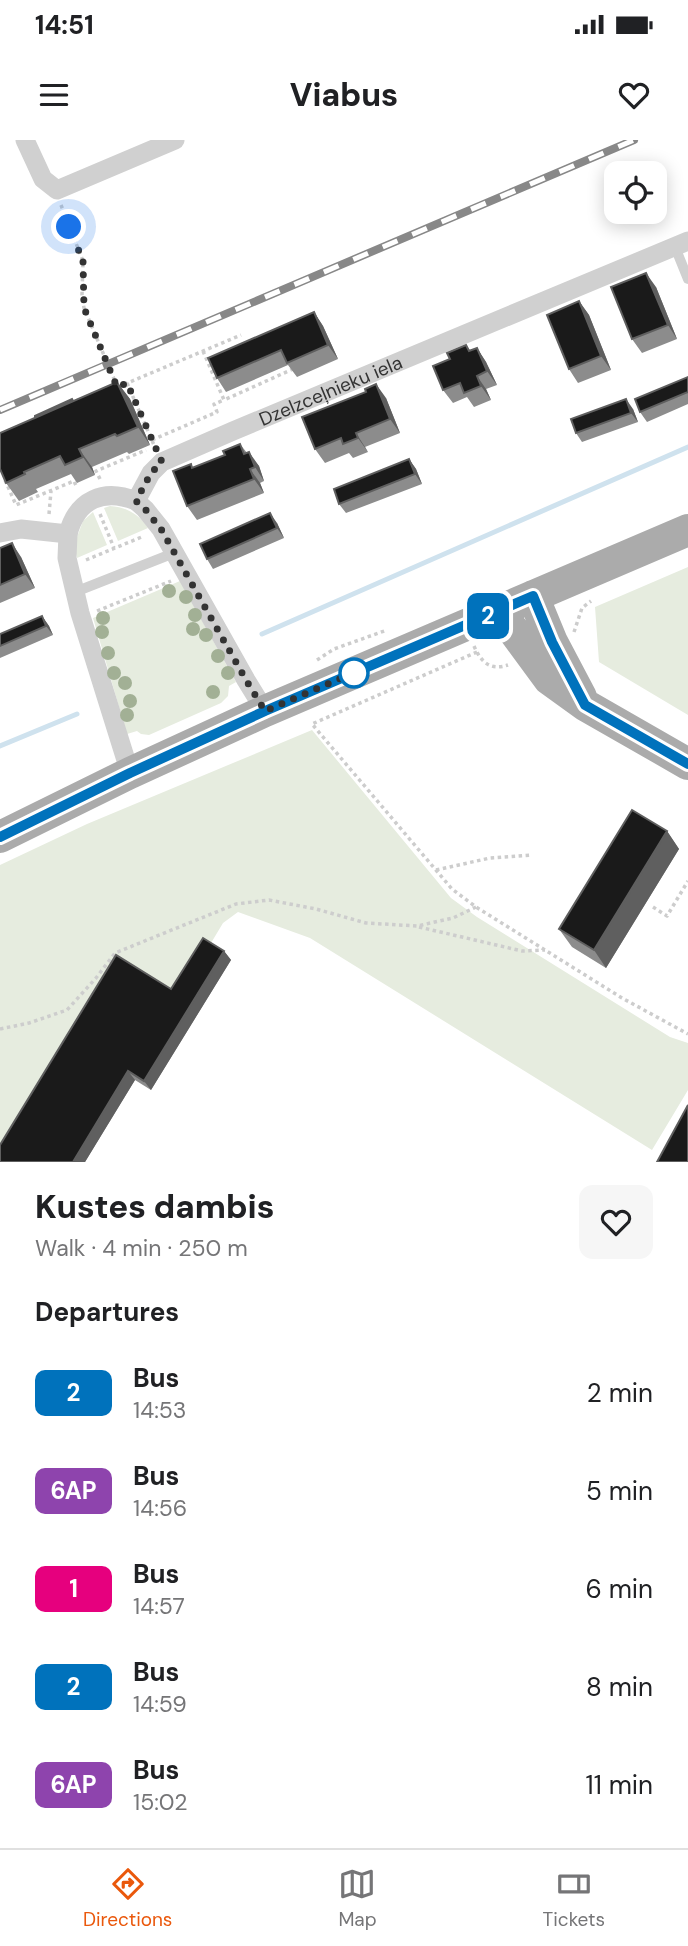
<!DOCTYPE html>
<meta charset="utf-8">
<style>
body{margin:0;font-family:"DM Sans",sans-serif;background:#f6f6f6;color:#202124;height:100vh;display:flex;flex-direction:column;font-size:26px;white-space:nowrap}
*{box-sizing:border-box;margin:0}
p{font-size:23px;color:#757577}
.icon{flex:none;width:38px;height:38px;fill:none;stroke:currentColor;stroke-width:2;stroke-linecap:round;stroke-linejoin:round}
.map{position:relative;height:1022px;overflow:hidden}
.panel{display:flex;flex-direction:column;background:#fff;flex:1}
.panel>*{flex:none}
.badge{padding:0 14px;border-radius:10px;font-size:24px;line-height:46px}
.controls{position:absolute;left:604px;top:21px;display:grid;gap:14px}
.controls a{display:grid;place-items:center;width:63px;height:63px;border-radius:14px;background:#fff;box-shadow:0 4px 18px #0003;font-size:35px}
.you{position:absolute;width:35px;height:35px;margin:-18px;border:5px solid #fff;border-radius:50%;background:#1a73e8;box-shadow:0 0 0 10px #1a73e833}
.map>.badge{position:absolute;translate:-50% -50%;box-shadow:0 0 0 4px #fff}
h2{padding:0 35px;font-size:26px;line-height:63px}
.round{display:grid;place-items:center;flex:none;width:74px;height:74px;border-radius:14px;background:#f6f6f6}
.head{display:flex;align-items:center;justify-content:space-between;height:119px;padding:0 35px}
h1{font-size:33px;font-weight:800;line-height:52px}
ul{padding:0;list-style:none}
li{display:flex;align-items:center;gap:21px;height:98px;padding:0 35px}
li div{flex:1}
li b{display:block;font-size:26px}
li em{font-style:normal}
li .badge{min-width:77px;font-weight:700;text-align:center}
.status{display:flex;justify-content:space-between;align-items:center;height:49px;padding:0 35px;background:#fff;direction:ltr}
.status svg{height:19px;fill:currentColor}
header{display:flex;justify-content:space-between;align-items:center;height:91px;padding:0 35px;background:#fff;font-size:32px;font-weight:800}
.tab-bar{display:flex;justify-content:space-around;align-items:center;height:98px;border-top:2px solid #e0e0e0;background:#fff;font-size:19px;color:#757577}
.tab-bar a{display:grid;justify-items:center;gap:4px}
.tab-bar .active{color:#ea580c}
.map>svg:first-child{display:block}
.green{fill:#e6ecdf}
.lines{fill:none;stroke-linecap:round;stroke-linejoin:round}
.stream{stroke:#cfe2ee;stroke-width:5}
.path{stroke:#cdcdcd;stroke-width:3.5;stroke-dasharray:3.5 3.5;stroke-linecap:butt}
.service{stroke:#d0d0d0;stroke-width:10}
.minor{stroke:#d0d0d0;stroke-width:19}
.primary{stroke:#ababab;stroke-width:32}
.rail-casing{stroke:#888;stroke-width:8}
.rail{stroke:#fff;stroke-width:5;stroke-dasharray:16;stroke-linecap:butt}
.tree{fill:#a2b095}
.wall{fill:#8c8c8c}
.shaded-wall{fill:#5f5f5f}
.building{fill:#1a1a1a;stroke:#5f5f5f;stroke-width:2}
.line-casing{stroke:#fff;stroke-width:16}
.line{stroke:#0072bc;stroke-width:10}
.walk{stroke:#333;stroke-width:7;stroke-dasharray:0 12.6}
.stop-dot{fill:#fff;stroke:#0072bc;stroke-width:3.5}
.labels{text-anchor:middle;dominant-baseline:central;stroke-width:7;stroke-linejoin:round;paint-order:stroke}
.street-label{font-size:19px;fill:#333;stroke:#fff}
</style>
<div class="status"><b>14:51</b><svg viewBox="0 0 49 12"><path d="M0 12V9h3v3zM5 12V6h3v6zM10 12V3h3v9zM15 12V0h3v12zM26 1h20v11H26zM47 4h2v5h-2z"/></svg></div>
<header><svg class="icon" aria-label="menu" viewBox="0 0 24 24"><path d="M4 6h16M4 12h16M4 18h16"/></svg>Viabus<svg class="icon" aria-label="heart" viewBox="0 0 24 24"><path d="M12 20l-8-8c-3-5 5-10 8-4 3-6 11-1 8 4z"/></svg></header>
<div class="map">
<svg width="688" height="1022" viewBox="0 0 688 1022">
<rect width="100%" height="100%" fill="#fff"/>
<path class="green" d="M110 366C126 367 139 374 148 388L118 401 104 368Z
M93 372 107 405 77 418 74 405 83 381Z
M688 427V575L599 522 595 467Z
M180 441 236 542 229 546 228 556 221 563 149 595 141 594 137 591 127 594 93 478Z
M312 590 451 758 477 777 670 897 688 903V950L652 1010 310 798 238 772 223 783 178 858 0 1022V725L87 684Z"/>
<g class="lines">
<path class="stream" d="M262 494 688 307
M0 606 77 574"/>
<path class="path" d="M61 65 83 121 82 155 84 168 117 246
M203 211 224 260 293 229
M127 243 154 305
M118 247 241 195
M152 300 217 272 214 264 224 260
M100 339 96 331 146 310
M5 340 16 365 74 341 77 348
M49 374 51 351
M100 374 114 408
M86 420 144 396
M97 471 171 441
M574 492 582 468 591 461
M474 506C481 522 490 531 508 525
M477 512 312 584 452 749 476 767 622 858 688 894
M317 520 334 509 387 490
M436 730 490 718 532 715
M653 767 667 776 688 741
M419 787 522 811 545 810
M0 889 29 883 67 870 96 838 115 813 236 764 269 760 316 769 366 783 417 786 453 778 476 767"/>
<path class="service" d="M675 107 688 139
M75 452 174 413"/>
<g class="minor">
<path d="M25 0 43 39 57 50 175 0"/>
<path d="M136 361 145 369 161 389 246 540 265 571"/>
<path id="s1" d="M0 393 21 389 68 394C77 359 104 348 136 361L151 333 162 322 233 291 688 101"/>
<path d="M68 394 67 418 80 473 130 633"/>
</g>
<path class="primary" d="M533 456 552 502 581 557
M499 471 549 539 585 565 688 624
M0 697 130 633 265 571 688 390"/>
<defs>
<path id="rail" d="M0 270 634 0"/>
</defs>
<use href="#rail" class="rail-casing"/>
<use href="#rail" class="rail"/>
</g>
<g class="tree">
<circle cx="169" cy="451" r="7"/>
<circle cx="186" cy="457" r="7"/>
<circle cx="195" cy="475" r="7"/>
<circle cx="103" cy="478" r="7"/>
<circle cx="193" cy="489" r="7"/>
<circle cx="102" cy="492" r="7"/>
<circle cx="206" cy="495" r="7"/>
<circle cx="108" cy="513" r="7"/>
<circle cx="218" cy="516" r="7"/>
<circle cx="114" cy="533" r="7"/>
<circle cx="228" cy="533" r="7"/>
<circle cx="125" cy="543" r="7"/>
<circle cx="213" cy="552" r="7"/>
<circle cx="130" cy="561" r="7"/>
<circle cx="127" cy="575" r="7"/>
</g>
<path class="wall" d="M656 147 677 199 642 213 632 199Z
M579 161 589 175 611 230 578 243 569 229Z
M314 172 323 186 338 219 297 237 288 225 226 252 217 238Z
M466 205 470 210 477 208 486 222 497 245 486 249 491 260 474 267 467 257 453 263 443 250 450 219Z
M688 237V264L647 282 640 272Z
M117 242 130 259 150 305 129 314 127 312 92 327 95 335 77 343 71 334 36 349 38 352 19 361 6 343 74 261Z
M386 258 400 293 365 307 368 312 353 318 349 313 325 323 315 309Z
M633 269 638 282 582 302 576 293Z
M240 304 247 313 259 326 264 341 260 343 264 353 197 380 187 366 191 324 193 328 225 315Z
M409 319 416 329 422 344 346 373 339 364Z
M277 383 284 398 213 429 207 419Z
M0 408 21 417 35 448 0 463Z
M42 476 49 486 53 495 0 518V494Z
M667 691 679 709 606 828 572 807 559 789Z
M224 811 231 820 151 950 135 940 85 1022H0L171 849Z"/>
<path class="shaded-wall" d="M646 133 656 147 677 199 668 185Z
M579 161 589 175 611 230 601 216Z
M314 172 323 186 338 219 328 205Z
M477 208 486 222 497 245 487 231Z
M477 236 486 249 491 260 481 246Z
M117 242 130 259 150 305 138 287Z
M376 244 386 258 400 293 390 279Z
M626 259 633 269 638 282 631 273Z
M356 293 365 307 368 312 358 298Z
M79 309 92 327 95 335 83 317Z
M249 312 259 326 264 341 255 327Z
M409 319 416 329 422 344 415 334Z
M250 329 260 343 264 353 254 339Z
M270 373 277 383 284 398 277 388Z
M12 403 21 417 35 448 25 434Z
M42 476 49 486 53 495 46 486Z
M667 691 679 709 606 828 594 810Z
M224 811 231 820 151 950 144 941Z
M128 931 135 940 85 1022H73Z"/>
<path class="building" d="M646 133 668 185 632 199 611 147Z
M579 161 601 216 569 229 547 175Z
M314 172 328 205 287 223 281 210 217 238 208 218Z
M466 205 469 211 477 208 487 231 477 236 481 246 464 253 460 243 443 250 433 226 450 219 447 213Z
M688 237V252L640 272 635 259Z
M117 242 138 287 117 296 115 294 79 309 83 317 65 325 60 316 24 332 25 334 6 343 0 329V293Z
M376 244 390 279 356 293 358 298 343 304 341 298 315 309 302 277 366 252 365 249Z
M72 259 73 261 35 278V276Z
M626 259 631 273 576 293 571 279Z
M240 304 244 314 249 312 255 327 250 329 254 339 187 366 173 331 191 324 192 328 225 315 223 311Z
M409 319 415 334 339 364 334 349Z
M270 373 277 388 207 419 200 404Z
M12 403 25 434 0 445V408Z
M42 476 46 486 0 506V494Z
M632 670 667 691 594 810 559 789Z
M203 798 224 811 144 941 128 931 73 1022H0V1005L116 815 171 849Z
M688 965V1022H657Z"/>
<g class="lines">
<defs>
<path id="line" d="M0 697 130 633 265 571 533 456 552 502 585 565 688 624"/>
</defs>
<use href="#line" class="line-casing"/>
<use href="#line" class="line"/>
<path class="walk" d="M69 87 83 121 84 168 117 247 127 243 162 322 151 333 136 361 145 369 161 389 246 540 265 571 365 528 354 533"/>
</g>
<circle class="stop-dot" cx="354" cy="533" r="14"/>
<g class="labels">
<g class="street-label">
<text stroke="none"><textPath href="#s1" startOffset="387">Dzelzceļnieku iela</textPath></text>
</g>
</g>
</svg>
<div class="controls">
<a><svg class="icon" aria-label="locate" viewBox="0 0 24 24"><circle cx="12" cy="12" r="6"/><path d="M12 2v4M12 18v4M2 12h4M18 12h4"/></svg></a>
</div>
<div class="you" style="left:69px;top:87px"></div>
<b class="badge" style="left:488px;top:476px;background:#0072bc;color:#fff">2</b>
</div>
<section class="panel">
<div class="head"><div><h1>Kustes dambis</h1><p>Walk · 4 min · 250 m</p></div><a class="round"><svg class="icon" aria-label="heart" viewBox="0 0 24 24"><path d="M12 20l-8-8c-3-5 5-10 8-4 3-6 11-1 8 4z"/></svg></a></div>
<h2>Departures</h2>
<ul>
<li><span class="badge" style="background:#0072bc;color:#fff">2</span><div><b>Bus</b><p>14:53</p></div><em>2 min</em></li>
<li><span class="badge" style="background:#8e44ad;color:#fff">6AP</span><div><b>Bus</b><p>14:56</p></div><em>5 min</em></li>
<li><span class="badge" style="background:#e6007e;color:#fff">1</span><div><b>Bus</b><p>14:57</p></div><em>6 min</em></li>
<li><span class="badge" style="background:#0072bc;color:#fff">2</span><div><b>Bus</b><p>14:59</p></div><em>8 min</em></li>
<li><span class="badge" style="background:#8e44ad;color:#fff">6AP</span><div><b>Bus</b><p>15:02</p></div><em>11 min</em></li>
</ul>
</section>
<nav class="tab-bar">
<a class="active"><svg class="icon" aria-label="directions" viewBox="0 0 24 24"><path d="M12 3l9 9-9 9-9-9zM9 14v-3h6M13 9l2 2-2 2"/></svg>Directions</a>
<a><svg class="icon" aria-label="map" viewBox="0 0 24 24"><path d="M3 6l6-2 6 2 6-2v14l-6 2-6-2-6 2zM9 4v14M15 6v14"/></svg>Map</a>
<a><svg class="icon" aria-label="tickets" viewBox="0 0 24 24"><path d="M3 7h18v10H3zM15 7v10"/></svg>Tickets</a>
</nav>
